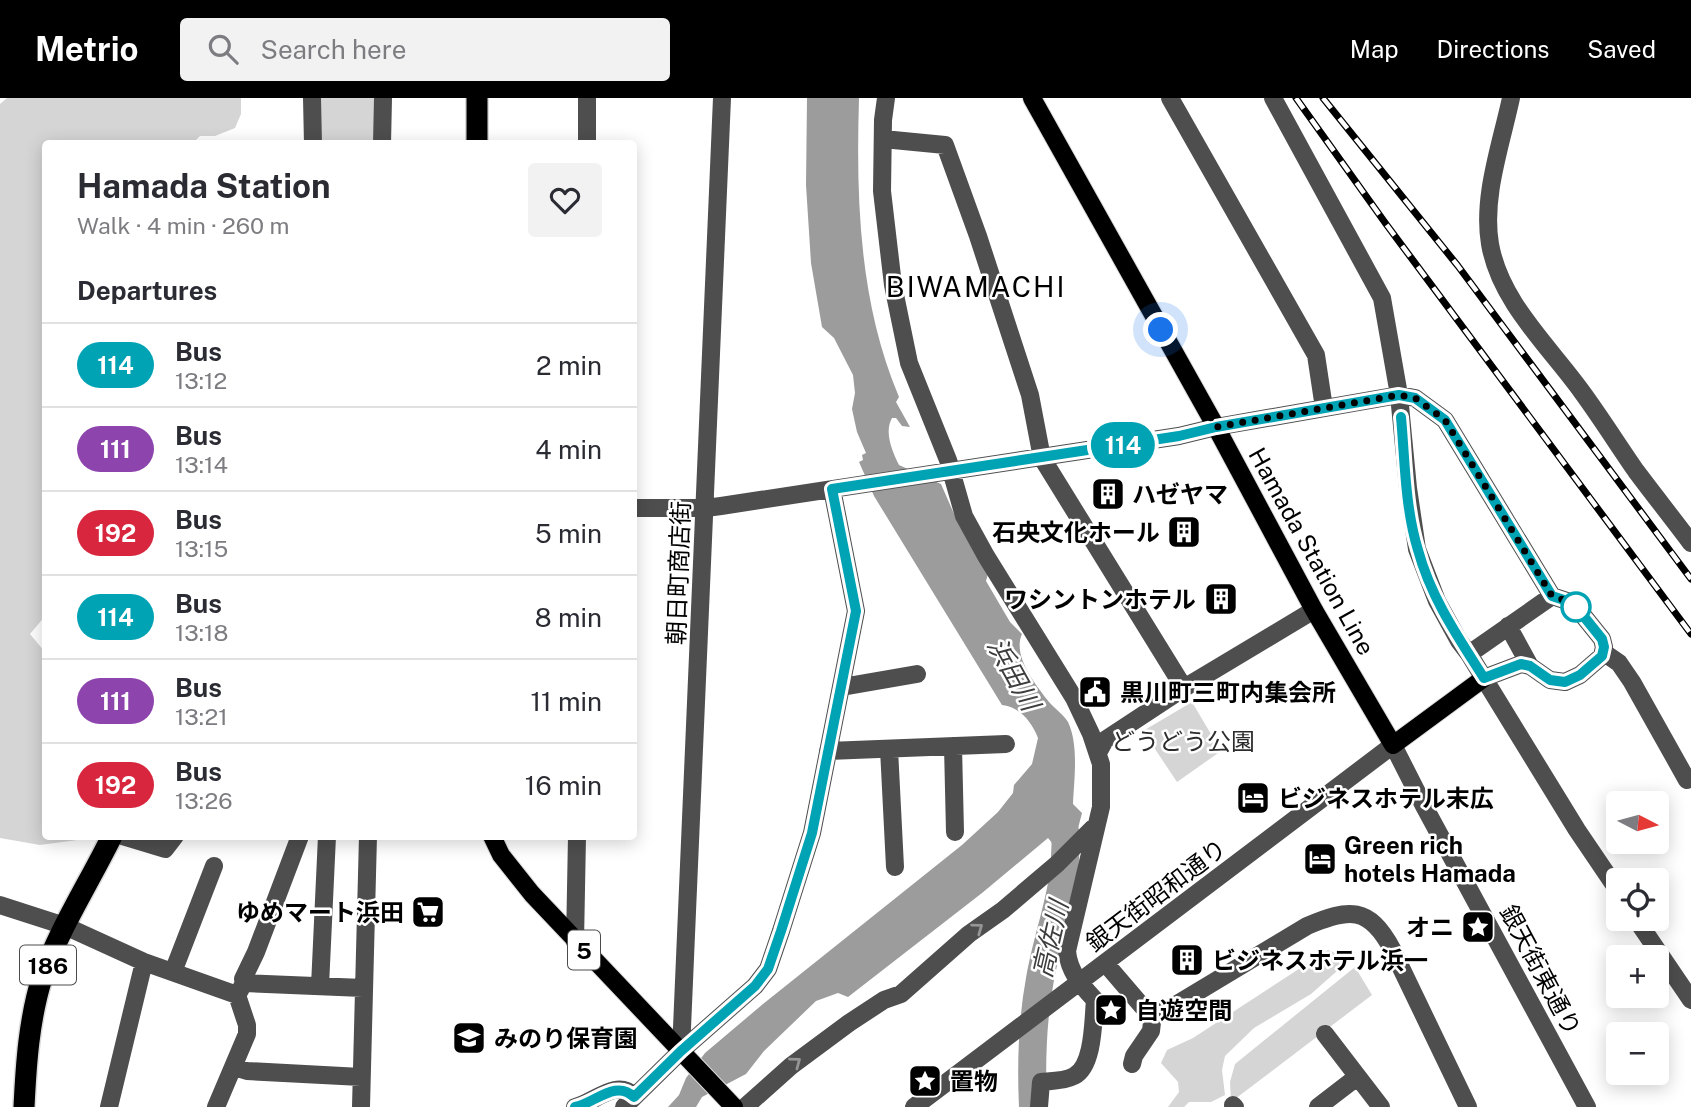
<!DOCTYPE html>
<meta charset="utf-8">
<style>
body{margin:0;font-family:"Public Sans","Noto Sans JP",sans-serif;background:#f2f2f3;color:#2b2b33;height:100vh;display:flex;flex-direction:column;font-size:26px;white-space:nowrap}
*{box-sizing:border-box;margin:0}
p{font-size:23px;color:#7c7c81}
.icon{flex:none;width:38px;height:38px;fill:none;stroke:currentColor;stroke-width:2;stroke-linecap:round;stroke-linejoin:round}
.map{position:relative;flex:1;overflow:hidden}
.side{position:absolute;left:42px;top:42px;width:595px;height:700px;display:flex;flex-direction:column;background:#fff;border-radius:7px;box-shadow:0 4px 18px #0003}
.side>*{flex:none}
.badge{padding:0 14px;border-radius:23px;font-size:24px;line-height:46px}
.needle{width:46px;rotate:96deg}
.fabs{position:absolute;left:1606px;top:693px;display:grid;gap:14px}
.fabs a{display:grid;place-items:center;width:63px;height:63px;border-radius:7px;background:#fff;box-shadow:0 4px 18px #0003;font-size:35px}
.you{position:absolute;width:35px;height:35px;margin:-18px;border:5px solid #fff;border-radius:50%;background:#1a73e8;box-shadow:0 0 0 10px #1a73e833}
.map>.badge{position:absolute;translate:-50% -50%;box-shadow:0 0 0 4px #fff}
h2{padding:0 35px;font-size:26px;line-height:63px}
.round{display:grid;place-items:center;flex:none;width:74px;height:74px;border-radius:7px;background:#f2f2f3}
.headline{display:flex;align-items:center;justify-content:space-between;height:119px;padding:0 35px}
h1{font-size:33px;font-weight:700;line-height:52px}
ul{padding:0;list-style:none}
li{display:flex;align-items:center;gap:21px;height:84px;padding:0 35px;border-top:2px solid #e1e1e2}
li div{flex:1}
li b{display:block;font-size:26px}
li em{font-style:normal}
li .badge{min-width:77px;font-weight:700;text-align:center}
header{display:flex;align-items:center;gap:42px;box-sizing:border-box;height:98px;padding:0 35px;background:#000;color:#fff}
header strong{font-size:33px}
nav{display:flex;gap:38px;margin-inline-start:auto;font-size:24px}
.search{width:490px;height:63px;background:#f2f2f3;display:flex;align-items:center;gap:18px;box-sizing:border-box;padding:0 24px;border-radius:7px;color:#7c7c81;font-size:26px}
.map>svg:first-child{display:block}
.green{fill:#d5d5d5}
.water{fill:#9c9c9c}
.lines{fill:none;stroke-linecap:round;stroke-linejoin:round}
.river{stroke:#9c9c9c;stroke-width:28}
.major-casing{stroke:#dbdbdb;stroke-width:20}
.highway-casing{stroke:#dbdbdb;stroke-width:24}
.minor{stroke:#4e4e4e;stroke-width:18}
.major{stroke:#000;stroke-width:18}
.highway{stroke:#000;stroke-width:21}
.rail-casing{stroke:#000;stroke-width:7}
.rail{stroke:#fff;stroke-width:4.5;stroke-dasharray:13;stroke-linecap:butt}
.oneway{stroke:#959595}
.line-casing{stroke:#fff;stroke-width:16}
.line{stroke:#00a3b4;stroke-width:10}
.walk{stroke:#000;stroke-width:7;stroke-dasharray:0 12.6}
.stop-dot{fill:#fff;stroke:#00a3b4;stroke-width:3.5}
.labels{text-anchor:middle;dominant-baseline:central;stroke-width:5;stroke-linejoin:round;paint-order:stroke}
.shield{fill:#fff;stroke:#4c4c4c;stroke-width:2}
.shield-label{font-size:23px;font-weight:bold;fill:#000}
.poi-label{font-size:24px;font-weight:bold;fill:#000;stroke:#fff;text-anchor:start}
.street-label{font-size:24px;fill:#000;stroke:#fff}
.park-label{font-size:24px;fill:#2c2c2c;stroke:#fff}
.water-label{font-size:26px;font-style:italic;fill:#3d3d3d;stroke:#fff}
.quarter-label{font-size:28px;letter-spacing:2px;fill:#000;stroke:#fff}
</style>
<header>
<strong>Metrio</strong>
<div class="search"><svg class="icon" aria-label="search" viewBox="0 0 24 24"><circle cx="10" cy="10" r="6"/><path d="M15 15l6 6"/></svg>Search here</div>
<nav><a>Map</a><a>Directions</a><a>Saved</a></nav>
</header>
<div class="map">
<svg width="1691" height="1009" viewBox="0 0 1691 1009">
<rect width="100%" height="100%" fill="#fff"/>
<path class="green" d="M7 0H241V16L235 30 215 38H200L193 45 46 46V517L30 536 45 554 46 738 80 739 77 742 40 747 0 740V6Z
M317 0H375L374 45H319Z
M1192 604 1221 653 1177 684 1143 633Z
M1328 852 1335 855 1340 866 1337 873 1311 896 1254 930 1225 958 1222 972 1225 997 1211 1004H1189L1184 1009H1168L1179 994 1178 984 1161 965 1167 952 1193 940Z
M1355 869 1372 897 1231 1004 1230 984 1235 966Z"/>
<path class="water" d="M807 0H859C856 102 859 204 899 299L896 304 910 329 902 328 896 320H892C884 334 892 353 899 367L941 386 958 425 988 476 986 483 1010 524 1022 536C1012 558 1036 587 1049 604 1055 611 1064 617 1068 624 1079 647 1074 682 1073 706L1082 715 1076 738 1063 758 1048 740 982 795 848 899 838 895 816 903 764 953 746 976 702 999 696 1009H668L679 997 686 980 705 955 763 906 962 747 998 714 1013 695 1014 687 1032 666 1038 640C1032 624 1020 609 1002 607L874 398 859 364 863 362 862 357 866 355 857 334 852 311 855 295 853 277 834 240 822 229 811 165 806 87Z"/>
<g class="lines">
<path class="river" d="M1033 1009C1031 966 1032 924 1040 881 1049 829 1069 788 1065 733"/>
<defs>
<path id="major" d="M1032 0 1216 329 1314 512 1393 647 1484 580
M492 738 501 757 532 796 734 1009"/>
<path id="highway" d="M477 46V0
M24 1009C26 967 29 921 42 880 59 831 89 785 112 738"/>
</defs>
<use href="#major" class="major-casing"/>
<use href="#highway" class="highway-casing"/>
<path class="minor" d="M312 0 313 46
M886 0 883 22 882 93 893 187 909 265 948 362 964 418 986 458 1074 600 1091 636 1101 666V709L1067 853C1069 874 1081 887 1095 902 1093 922 1094 968 1074 978 1065 983 1051 983 1041 984L1039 1009
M1170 0 1316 257 1324 310
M1273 0 1382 200 1399 297 1408 390 1417 451 1437 503 1459 543 1469 556 1577 732 1619 794
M1511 0C1501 47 1482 99 1490 146 1500 204 1549 248 1582 294 1601 320 1618 347 1636 373 1654 397 1673 421 1691 445
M883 41 945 47 978 138 1030 297 1042 360 1184 590
M382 46 383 0
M587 46V0
M634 410H706L721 408 1179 338 1216 329 1399 297 1415 300 1445 322 1552 498
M1508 528 1530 568
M1603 554 1619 565 1632 584 1687 682
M1469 556 1552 498 1573 505 1602 541 1604 549 1602 558 1580 577 1565 584 1550 582 1530 568 1521 566 1484 580
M842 589 917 576
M953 648 955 734
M889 651 895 769
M828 653 1006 646
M1098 655 1105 642 1184 590 1314 512
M122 738 165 751 175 738
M0 807 65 828 144 864 237 897 247 927V936L216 1009
M1636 821 1691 902
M575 844 577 738
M1106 866 1142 908 1153 915 1164 914 1307 828C1349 810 1369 808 1392 851L1468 1009
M173 874 214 768
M244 885 243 881 256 854 300 738
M320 888 327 738
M239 894 244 885 363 890
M1325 936 1381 1009
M681 953 722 0
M1132 966 1134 958 1151 933 1153 915
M234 969 247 973 361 979
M1233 1007 1235 1009
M109 1009 144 864
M361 1009 368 738
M575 1009C594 1005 616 980 634 998
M624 1009 681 953 755 888 768 871 781 833 812 735 856 513 832 391
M745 1009 791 968 849 925 884 902 901 896 969 836 1003 812 1057 766 1093 730
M914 1009 1393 647 1424 708 1587 1009
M1318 1009 1357 979"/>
<use href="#major" class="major"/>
<use href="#highway" class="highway"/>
<defs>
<path id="rail" d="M1296 0 1386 126 1691 536
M1323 0 1458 168 1691 481"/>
</defs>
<use href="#rail" class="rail-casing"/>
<use href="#rail" class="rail"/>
</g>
<defs><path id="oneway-chevron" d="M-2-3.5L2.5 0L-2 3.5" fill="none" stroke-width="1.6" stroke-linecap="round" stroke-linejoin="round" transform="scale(1.75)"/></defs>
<g class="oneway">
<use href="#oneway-chevron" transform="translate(978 830) rotate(-36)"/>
<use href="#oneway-chevron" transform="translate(796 964) rotate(-37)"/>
</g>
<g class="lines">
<defs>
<path id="line" d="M575 1009C595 1005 616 981 634 999L681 953 755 888 768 871 781 833 812 735 856 513 832 391 1179 338 1216 329 1399 297 1415 300 1445 322 1552 498 1573 505 1602 541 1604 549 1602 558 1580 577 1565 584 1550 582 1530 568 1521 566 1484 580C1458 539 1431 500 1418 452 1405 410 1405 363 1401 319"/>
</defs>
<use href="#line" class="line-casing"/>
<use href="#line" class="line"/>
<path class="walk" d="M1161 232 1216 329 1399 297 1415 300 1445 322 1552 498 1573 505 1576 509"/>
</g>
<defs>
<symbol id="building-square" viewBox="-11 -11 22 22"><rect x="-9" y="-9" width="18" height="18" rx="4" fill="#000" stroke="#fff"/><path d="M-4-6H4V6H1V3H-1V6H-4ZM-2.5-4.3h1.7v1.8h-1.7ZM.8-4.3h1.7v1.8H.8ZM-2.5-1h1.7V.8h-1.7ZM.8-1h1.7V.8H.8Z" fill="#fff"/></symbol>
<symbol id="civic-square" viewBox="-11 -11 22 22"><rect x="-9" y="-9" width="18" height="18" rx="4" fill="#000" stroke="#fff"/><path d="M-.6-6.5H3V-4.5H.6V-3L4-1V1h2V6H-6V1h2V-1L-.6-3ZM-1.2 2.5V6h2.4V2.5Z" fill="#fff"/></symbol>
<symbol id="hotel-square" viewBox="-11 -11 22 22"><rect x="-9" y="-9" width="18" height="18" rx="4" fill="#000" stroke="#fff"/><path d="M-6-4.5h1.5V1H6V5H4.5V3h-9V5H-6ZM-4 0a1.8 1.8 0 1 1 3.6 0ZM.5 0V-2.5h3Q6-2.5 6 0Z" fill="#fff"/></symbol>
<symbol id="supermarket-square" viewBox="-11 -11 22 22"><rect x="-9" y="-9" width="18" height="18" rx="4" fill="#000" stroke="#fff"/><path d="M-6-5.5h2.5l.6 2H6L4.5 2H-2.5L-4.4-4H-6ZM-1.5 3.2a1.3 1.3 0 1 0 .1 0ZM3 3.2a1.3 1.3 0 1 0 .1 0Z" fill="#fff"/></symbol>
<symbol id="sight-square" viewBox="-11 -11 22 22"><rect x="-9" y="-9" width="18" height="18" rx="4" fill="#000" stroke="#fff"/><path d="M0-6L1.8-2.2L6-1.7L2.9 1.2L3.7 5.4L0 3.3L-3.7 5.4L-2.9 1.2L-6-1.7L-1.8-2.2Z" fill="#fff"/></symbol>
<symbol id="school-square" viewBox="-11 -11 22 22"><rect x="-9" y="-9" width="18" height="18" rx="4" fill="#000" stroke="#fff"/><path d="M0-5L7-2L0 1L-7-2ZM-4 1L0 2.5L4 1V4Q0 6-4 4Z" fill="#fff"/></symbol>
</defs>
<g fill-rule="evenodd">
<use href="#building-square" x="1089" y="377" width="38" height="38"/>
<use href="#building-square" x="1165" y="415" width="38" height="38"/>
<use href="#building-square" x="1202" y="482" width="38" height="38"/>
<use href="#civic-square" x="1076" y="575" width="38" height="38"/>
<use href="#hotel-square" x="1234" y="681" width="38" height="38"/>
<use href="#hotel-square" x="1301" y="742" width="38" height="38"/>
<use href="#supermarket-square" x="409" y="795" width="38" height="38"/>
<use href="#sight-square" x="1459" y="810" width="38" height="38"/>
<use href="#building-square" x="1168" y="843" width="38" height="38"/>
<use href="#sight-square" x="1092" y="893" width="38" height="38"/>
<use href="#school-square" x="450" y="921" width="38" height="38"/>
<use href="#sight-square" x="906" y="964" width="38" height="38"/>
</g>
<circle class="stop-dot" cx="1576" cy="509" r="14"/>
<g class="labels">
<g class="shield">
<rect x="568" y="832.5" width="32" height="39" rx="5"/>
<rect x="20" y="847.5" width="56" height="39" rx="5"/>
</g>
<g class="shield-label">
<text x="584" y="852">5</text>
<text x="48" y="867">186</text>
</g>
<g class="poi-label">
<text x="1132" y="396">ハゼヤマ</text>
<text x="1160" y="434" text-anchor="end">石央文化ホール</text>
<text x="1196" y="501" text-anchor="end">ワシントンホテル</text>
<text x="1120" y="594">黒川町三町内集会所</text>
<text x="1278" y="700">ビジネスホテル末広</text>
<text x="1344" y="747">Green rich<tspan x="1344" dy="28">hotels Hamada</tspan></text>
<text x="404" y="814" text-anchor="end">ゆめマート浜田</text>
<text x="1454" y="829" text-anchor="end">オニ</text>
<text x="1212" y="862">ビジネスホテル浜一</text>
<text x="1136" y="912">自遊空間</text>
<text x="494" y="940">みのり保育園</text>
<text x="950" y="983">置物</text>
</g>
<g class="street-label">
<text transform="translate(1312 453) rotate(61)">Hamada Station Line</text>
<text transform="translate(678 475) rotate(-88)">朝日町商店街</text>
<text transform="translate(1156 797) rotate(-37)">銀天街昭和通り</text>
<text transform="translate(1541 872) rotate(62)">銀天街東通り</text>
</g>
<g class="park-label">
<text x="1183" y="643">どうどう公園</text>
</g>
<g class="water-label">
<text transform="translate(1014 576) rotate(61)">浜田川</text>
<text transform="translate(1050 841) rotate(-77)">高佐川</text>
</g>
<g class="quarter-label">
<text x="976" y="188">BIWAMACHI</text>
</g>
</g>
</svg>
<div class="fabs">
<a><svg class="needle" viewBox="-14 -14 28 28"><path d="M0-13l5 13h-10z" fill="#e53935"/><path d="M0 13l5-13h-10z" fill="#7c7c81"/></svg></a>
<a><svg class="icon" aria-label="locate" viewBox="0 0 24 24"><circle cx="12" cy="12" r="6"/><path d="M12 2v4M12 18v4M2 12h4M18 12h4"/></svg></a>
<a>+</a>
<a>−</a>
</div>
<div class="you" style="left:1161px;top:232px"></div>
<b class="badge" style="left:1123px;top:347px;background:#00a3b4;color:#fff">114</b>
<section class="side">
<div class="headline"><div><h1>Hamada Station</h1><p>Walk · 4 min · 260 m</p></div><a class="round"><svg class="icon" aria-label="heart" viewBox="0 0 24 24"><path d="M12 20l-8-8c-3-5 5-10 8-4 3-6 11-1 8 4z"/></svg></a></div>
<h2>Departures</h2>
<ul>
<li><span class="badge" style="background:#00a3b4;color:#fff">114</span><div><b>Bus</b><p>13:12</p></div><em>2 min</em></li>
<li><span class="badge" style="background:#8e44ad;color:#fff">111</span><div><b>Bus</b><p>13:14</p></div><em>4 min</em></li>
<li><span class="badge" style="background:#d7263d;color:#fff">192</span><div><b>Bus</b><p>13:15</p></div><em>5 min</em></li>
<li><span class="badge" style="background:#00a3b4;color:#fff">114</span><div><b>Bus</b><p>13:18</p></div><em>8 min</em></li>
<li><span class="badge" style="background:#8e44ad;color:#fff">111</span><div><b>Bus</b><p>13:21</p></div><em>11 min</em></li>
<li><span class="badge" style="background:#d7263d;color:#fff">192</span><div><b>Bus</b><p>13:26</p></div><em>16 min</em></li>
</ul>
</section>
</div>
